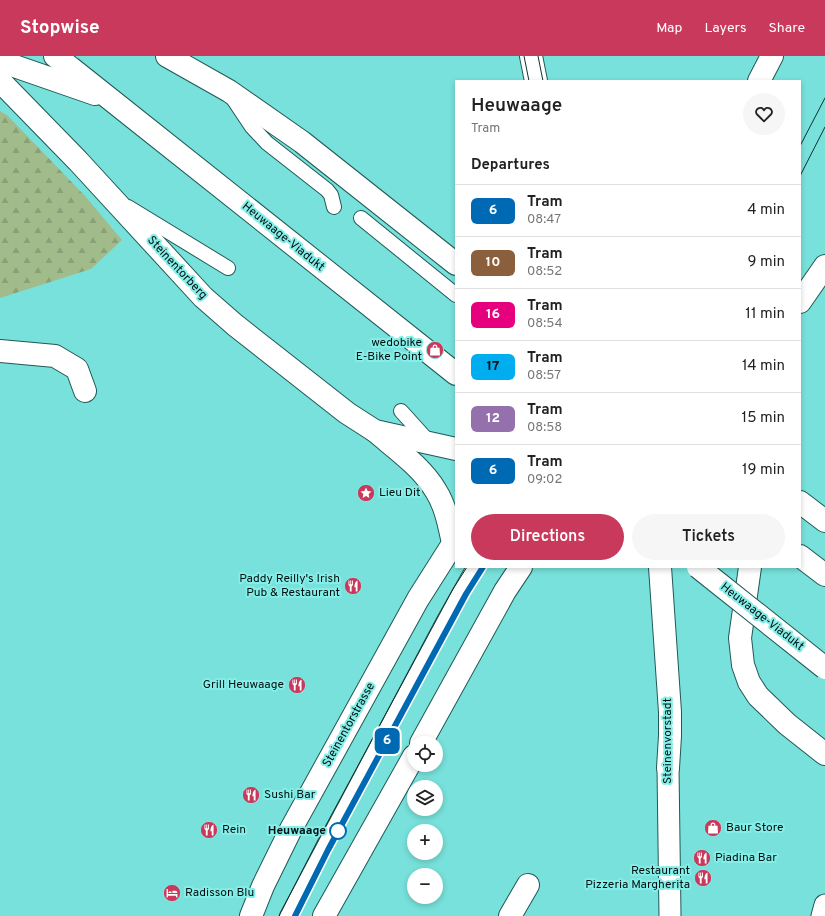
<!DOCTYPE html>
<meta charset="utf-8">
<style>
body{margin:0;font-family:Overpass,sans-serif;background:#f6f6f6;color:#222;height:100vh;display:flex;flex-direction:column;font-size:15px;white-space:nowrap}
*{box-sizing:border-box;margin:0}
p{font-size:13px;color:#767676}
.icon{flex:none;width:22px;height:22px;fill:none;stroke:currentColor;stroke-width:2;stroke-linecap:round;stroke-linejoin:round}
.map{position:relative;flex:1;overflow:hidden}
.details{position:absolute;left:455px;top:24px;width:346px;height:488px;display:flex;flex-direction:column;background:#fff;border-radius:0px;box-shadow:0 2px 6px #0003}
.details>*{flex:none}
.badge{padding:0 8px;border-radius:6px;font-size:14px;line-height:26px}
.fabs{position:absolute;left:407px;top:680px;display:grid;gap:8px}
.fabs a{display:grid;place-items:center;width:36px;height:36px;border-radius:50%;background:#fff;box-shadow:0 2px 6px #0003;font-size:20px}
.map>.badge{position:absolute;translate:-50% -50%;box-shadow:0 0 0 2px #fff}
h2{padding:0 16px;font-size:15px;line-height:36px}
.round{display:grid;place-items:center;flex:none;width:42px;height:42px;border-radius:21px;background:#f6f6f6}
.headline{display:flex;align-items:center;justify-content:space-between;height:68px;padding:0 16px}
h1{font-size:19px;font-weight:600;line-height:30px}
.primary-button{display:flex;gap:8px;margin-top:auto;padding:8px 16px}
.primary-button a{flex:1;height:46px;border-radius:24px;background:#c8395c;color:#fff;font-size:16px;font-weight:600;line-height:46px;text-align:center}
.primary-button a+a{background:#f6f6f6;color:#222}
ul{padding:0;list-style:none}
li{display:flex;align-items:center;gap:12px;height:52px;padding:0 16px;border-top:1px solid #e0e0e0}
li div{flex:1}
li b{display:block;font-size:15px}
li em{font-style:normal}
li .badge{min-width:44px;font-weight:700;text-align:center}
header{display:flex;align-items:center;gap:24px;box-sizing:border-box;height:56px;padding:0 20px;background:#c8395c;color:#fff}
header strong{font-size:19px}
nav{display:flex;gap:22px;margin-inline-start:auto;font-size:14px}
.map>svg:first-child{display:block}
.forest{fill:url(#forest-firs)}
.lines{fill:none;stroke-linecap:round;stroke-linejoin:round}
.service-casing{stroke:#205956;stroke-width:16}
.pedestrian-casing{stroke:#205956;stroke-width:23}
.minor-casing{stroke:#205956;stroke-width:24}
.secondary-casing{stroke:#205956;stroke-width:24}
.service{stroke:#fff;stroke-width:14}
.pedestrian{stroke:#fff;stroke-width:21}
.minor{stroke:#fff;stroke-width:22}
.secondary{stroke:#fff;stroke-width:22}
.tram{stroke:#12312f;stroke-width:1}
.secondary-bridge-casing{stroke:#205956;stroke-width:24;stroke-linecap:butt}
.secondary-bridge{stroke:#fff;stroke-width:22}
.line-casing{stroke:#fff;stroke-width:9}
.line{stroke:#0069b4;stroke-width:6}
.stop-dot{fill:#fff;stroke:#0069b4;stroke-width:2}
.labels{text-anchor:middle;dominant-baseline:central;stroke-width:4;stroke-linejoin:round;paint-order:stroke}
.street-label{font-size:12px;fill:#001110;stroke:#86eee8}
.poi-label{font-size:12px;fill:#001110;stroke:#86eee8;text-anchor:start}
.stop-label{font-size:12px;font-weight:bold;fill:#001110;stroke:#86eee8;text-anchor:end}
</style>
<header>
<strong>Stopwise</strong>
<nav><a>Map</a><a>Layers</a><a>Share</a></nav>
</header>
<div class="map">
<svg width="825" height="860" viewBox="0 0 825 860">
<defs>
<pattern id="forest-firs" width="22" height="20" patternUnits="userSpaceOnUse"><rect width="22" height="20" fill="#a1bc8a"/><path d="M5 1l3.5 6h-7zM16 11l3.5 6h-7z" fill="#89a176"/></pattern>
</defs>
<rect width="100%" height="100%" fill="#78e1db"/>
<path class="forest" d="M0 55 7 59 85 140 122 184 91 213 0 242Z"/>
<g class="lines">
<defs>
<path id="service" d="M234 44 252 71 267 87 327 134 331 139 334 151
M128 151 228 212
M361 162 456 239
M401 355 429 386
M287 860 443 566 474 511"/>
<path id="pedestrian" d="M668 712 670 860
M822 860 825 849"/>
<path id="minor" d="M531 0 536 25
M0 295 55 300 77 313 85 335
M375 375C396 393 422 411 436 435 446 451 449 469 453 487
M660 511 670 656V680L668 712
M421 687 505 535 521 511
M251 860 263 830 291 773 418 543 456 483
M324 860 414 700
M510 860 528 829"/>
<path id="secondary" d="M55 0 71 12 456 318
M167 0 229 35 302 86 456 208
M0 5 95 38
M0 25 78 105 203 241 235 269 347 357 375 375 456 393
M759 25 772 0
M800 246 825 210
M800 446 825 465
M800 500 825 519
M750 511 740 582 743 609 749 626 758 640 787 668 825 698"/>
</defs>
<use href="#service" class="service-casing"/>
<use href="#pedestrian" class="pedestrian-casing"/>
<use href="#minor" class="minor-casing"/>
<use href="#secondary" class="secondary-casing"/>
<use href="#service" class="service"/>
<use href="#pedestrian" class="pedestrian"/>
<use href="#minor" class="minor"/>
<use href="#secondary" class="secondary"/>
<path class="tram" d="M524 0 529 25
M538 0 543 25
M800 90 825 42
M800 120 825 71
M279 860 318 784 453 533 467 511
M295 860 328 794 466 538 483 511"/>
<defs>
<path id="secondary-bridge" d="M698 511 825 612"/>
</defs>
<use href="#secondary-bridge" class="secondary-bridge-casing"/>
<use href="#secondary-bridge" class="secondary-bridge"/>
</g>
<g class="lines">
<defs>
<path id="line" d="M295 860 328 794 466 538 483 511"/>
</defs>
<use href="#line" class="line-casing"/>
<use href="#line" class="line"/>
</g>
<defs>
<symbol id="shop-disc" viewBox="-11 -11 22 22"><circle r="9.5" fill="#c8395c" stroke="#86eee8"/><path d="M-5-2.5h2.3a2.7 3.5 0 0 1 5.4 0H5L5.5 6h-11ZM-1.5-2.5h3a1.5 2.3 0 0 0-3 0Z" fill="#fff"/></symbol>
<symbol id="sight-disc" viewBox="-11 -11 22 22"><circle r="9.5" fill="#c8395c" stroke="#86eee8"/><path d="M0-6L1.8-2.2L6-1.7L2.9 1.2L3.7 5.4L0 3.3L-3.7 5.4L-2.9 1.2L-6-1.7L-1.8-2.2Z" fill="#fff"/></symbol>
<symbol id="restaurant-disc" viewBox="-11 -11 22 22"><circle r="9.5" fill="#c8395c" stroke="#86eee8"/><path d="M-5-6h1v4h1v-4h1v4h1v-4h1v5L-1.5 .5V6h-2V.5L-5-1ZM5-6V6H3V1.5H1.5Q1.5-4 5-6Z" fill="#fff"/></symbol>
<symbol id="hotel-disc" viewBox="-11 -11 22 22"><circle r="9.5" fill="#c8395c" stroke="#86eee8"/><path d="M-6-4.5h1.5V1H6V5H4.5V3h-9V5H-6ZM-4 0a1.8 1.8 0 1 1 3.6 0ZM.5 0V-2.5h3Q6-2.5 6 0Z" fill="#fff"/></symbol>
</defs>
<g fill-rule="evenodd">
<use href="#shop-disc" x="425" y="284" width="20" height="20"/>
<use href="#sight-disc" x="356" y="427" width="20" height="20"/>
<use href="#restaurant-disc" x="343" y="520" width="20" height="20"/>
<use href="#restaurant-disc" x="287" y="619" width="20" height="20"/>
<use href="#restaurant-disc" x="241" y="729" width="20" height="20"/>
<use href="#shop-disc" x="703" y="762" width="20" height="20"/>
<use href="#restaurant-disc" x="199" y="764" width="20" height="20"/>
<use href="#restaurant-disc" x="692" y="792" width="20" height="20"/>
<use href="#restaurant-disc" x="693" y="812" width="20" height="20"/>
<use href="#hotel-disc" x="162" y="827" width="20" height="20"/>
</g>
<circle class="stop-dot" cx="338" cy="775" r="8"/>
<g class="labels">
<g class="street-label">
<text transform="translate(283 181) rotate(39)">Heuwaage-Viadukt</text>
<text transform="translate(177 212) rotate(47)">Steinentorberg</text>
<text transform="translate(762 561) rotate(38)">Heuwaage-Viadukt</text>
<text transform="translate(349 669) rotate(-61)">Steinentorstrasse</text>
<text transform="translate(668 685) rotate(-90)">Steinenvorstadt</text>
</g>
<g class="poi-label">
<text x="422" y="287" text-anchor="end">wedobike<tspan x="422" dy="14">E-Bike Point</tspan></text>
<text x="379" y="437">Lieu Dit</text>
<text x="340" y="523" text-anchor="end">Paddy Reilly's Irish<tspan x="340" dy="14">Pub &amp; Restaurant</tspan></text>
<text x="284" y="629" text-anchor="end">Grill Heuwaage</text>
<text x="264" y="739">Sushi Bar</text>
<text x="726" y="772">Baur Store</text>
<text x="222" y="774">Rein</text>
<text x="715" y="802">Piadina Bar</text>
<text x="690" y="815" text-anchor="end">Restaurant<tspan x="690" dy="14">Pizzeria Margherita</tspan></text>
<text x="185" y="837">Radisson Blu</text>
</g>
<g class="stop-label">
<text x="326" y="775">Heuwaage</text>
</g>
</g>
</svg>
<div class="fabs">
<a><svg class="icon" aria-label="locate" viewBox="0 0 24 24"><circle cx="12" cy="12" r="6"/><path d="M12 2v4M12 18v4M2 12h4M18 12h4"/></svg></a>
<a><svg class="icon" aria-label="layers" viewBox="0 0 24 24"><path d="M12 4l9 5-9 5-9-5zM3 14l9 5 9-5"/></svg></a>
<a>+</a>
<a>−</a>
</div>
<b class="badge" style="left:387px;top:685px;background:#0069b4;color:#fff">6</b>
<section class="details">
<div class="headline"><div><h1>Heuwaage</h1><p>Tram</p></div><a class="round"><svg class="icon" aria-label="heart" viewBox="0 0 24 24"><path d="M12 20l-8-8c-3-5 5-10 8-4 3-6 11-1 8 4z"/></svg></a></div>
<h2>Departures</h2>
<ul>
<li><span class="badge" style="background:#0069b4;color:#fff">6</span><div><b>Tram</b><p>08:47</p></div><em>4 min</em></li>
<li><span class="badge" style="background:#8b5e3c;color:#fff">10</span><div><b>Tram</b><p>08:52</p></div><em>9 min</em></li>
<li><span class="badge" style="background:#e6007e;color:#fff">16</span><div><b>Tram</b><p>08:54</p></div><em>11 min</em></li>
<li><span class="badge" style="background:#00aeef;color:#111">17</span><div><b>Tram</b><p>08:57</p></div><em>14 min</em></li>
<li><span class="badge" style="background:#9471ad;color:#fff">12</span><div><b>Tram</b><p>08:58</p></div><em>15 min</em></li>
<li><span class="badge" style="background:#0069b4;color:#fff">6</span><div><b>Tram</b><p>09:02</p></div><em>19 min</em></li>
</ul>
<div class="primary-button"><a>Directions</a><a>Tickets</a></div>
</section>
</div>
